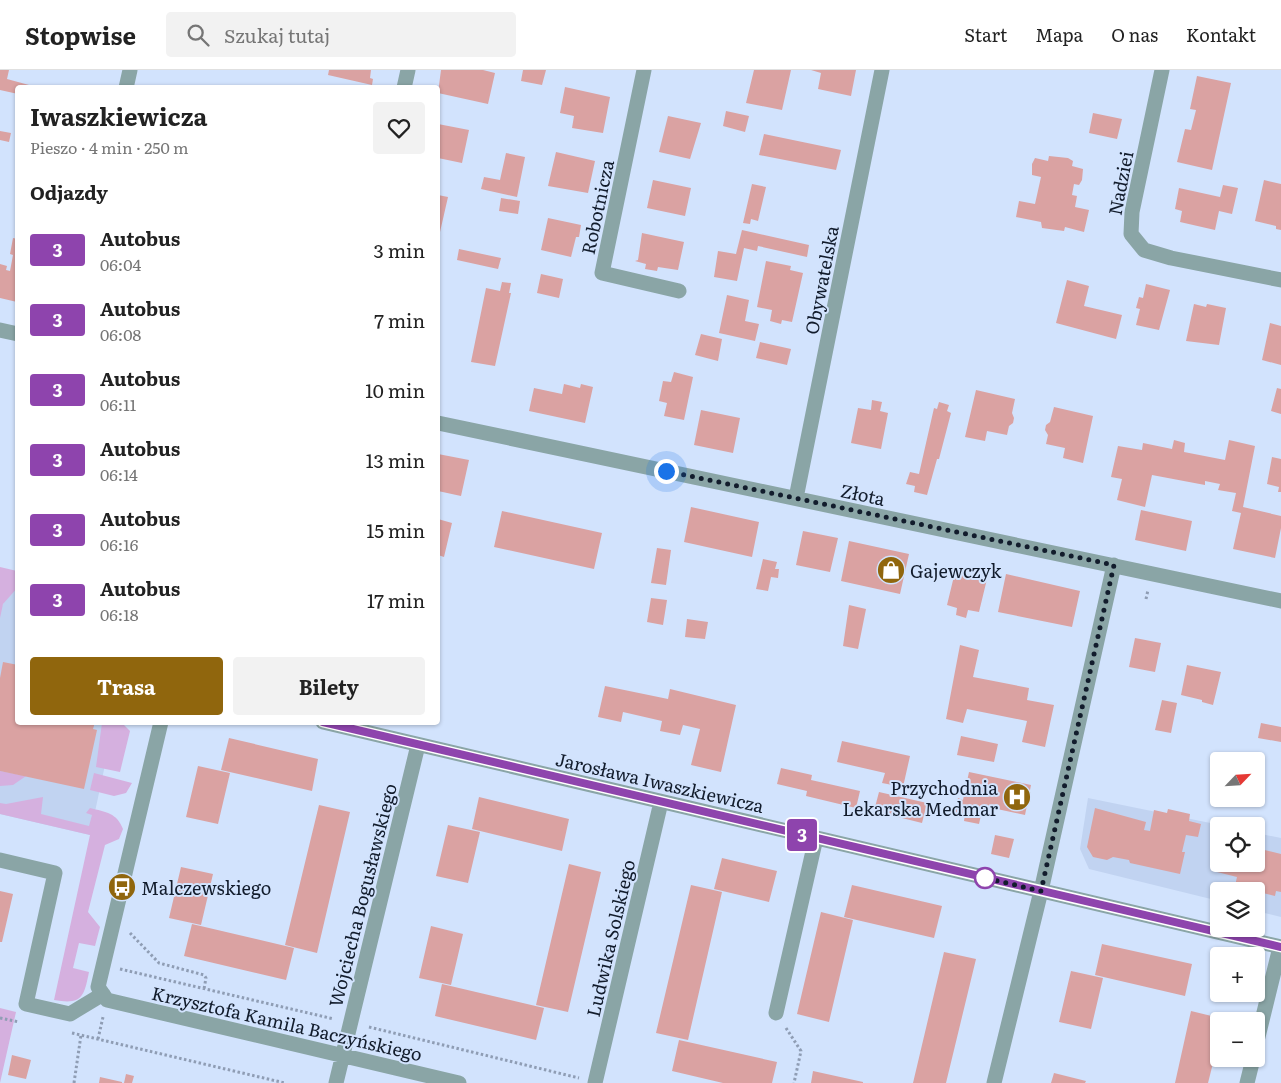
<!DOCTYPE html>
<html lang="pl">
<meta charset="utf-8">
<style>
body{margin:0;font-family:Literata,serif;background:#f2f2f2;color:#222;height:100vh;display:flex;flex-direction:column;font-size:19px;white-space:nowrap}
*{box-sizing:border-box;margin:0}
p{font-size:16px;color:#767676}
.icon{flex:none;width:28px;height:28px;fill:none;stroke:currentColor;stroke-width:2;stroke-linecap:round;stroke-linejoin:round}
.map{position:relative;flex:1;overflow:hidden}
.panel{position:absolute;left:15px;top:15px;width:425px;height:640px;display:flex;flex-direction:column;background:#fff;border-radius:5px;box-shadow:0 1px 4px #0004}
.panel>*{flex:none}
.badge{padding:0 10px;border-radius:4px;font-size:18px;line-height:32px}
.needle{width:32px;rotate:65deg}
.controls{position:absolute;left:1210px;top:682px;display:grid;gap:10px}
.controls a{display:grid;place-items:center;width:55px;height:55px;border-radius:5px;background:#fff;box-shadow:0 1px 4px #0004;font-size:25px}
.you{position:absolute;width:25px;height:25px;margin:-12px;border:4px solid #fff;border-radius:50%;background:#1a73e8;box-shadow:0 0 0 8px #1a73e833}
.map>.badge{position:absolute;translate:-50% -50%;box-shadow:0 0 0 2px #fff}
h2{padding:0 15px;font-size:19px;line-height:45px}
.round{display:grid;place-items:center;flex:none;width:52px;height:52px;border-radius:5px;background:#f2f2f2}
.head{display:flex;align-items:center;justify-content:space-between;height:85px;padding:0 15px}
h1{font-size:24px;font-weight:700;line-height:38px}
.cta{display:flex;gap:10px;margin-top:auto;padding:10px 15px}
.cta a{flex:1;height:58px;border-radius:5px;background:#90660d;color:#fff;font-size:20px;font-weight:700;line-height:58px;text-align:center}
.cta a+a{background:#f2f2f2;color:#222}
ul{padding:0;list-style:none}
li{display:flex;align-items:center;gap:15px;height:70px;padding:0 15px}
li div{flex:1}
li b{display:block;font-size:19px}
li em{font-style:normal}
li .badge{min-width:55px;font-weight:700;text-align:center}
header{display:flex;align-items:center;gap:30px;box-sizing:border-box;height:70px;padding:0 25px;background:#fff;border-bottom:1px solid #e0e0e0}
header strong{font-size:24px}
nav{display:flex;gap:28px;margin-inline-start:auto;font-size:18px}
.search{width:350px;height:45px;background:#f2f2f2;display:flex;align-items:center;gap:12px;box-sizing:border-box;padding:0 18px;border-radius:5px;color:#767676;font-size:19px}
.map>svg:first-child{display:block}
.built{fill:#c1d3f1}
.green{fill:#d5b0df}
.building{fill:#daa2a2}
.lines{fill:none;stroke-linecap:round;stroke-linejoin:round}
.path{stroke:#8f9db4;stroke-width:3;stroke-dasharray:2.5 2.5;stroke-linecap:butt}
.minor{stroke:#8aa5a6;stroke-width:15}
.line-casing{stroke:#fff;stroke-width:11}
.line{stroke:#8e44ad;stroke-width:8}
.walk{stroke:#121c2c;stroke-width:5;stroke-dasharray:0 9}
.stop-dot{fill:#fff;stroke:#8e44ad;stroke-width:2.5}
.labels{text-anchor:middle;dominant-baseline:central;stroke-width:4;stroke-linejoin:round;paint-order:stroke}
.street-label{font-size:18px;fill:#121c2c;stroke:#d2e3fd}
.poi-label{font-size:18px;fill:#121c2c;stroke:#d2e3fd;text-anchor:start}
</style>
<header>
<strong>Stopwise</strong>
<div class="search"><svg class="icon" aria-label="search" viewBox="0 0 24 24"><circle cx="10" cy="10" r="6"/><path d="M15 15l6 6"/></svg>Szukaj tutaj</div>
<nav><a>Start</a><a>Mapa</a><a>O nas</a><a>Kontakt</a></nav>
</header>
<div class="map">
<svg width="1281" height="1013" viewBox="0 0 1281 1013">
<rect width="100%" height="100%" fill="#d2e3fd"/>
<path class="built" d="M17 501 18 652 114 653 90 765 0 744V541Z
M1088 728 1225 756H1219V794H1256V763L1281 768V847L1256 841V821H1219V831L1089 799 1080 779Z"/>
<path class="green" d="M0 497 17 501 18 517 3 534 0 548Z
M102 653H122L130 661 120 702 96 697Z
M0 701 26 706 13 715 0 716Z
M94 703 132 713 126 723 114 726 90 720Z
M43 727 41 744 89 756 92 745 86 743 90 738C106 742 117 743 123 759L119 769 105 775 88 842 100 857 95 876 79 873 73 898 89 902C84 927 82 935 54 930L90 765 0 744V733L6 734Z
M0 938 16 942 0 1013Z"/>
<path class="building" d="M0 0H9L7 9 40 18H18V24L0 20Z
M329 0H371L370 8 373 9 372 15 328 5Z
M441 0H483L495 3 488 34 438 23Z
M523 0H546L542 15 521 11Z
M754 0H791L782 40 746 33Z
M811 0H856L851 26 818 19 821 3Z
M1197 6 1231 13 1212 100 1177 92 1185 59 1191 60 1196 40 1190 39Z
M565 17 610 27 603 63 572 58 574 46 560 43Z
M726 41 749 46 745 62 723 56Z
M1093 43 1122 49 1117 69 1089 63Z
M668 46 701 53 690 89 659 82Z
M438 54 469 60 462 93 438 88Z
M0 61 11 63 9 72 0 70Z
M764 64 841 80 836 100 759 85Z
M556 82 595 91 588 123 548 116Z
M506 83 525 87 517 127 481 119 484 107 500 110Z
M1049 86 1068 88 1073 91 1072 96 1083 99 1082 110 1079 115 1074 114 1072 125 1077 126 1075 137 1089 140 1084 162 1065 157 1064 161 1042 158 1041 152 1016 147 1019 131 1035 134 1041 107 1032 105V94L1035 88 1048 91Z
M653 110 691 118 685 146 647 138Z
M1264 110 1281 114V160L1276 159V156L1255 151Z
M752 114 766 117 758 151 751 149 750 154 743 153Z
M1223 115 1238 118 1232 144 1219 141 1215 160 1180 152 1182 141 1175 139 1179 118 1220 127Z
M438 125 448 127 440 162H438Z
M501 128 520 131 518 144 499 141Z
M548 148 581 155 579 167H576L571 187 541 180Z
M742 160 809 175 807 187 758 176 757 181 744 178 737 211 714 207 718 181 736 184Z
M642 163 684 172 678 200 658 197 657 201 645 199 646 194 635 191 638 190Z
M13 168 18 169 17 232 0 228V194L7 196 6 200 10 201 13 185 10 184Z
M459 179 501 188 498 199 457 190Z
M766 191 791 196 790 200 803 203 792 252 782 250 781 254 770 251 772 240 757 237Z
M541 204 563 209 559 228 537 223Z
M1067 210 1089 216 1084 236 1122 245 1116 269 1056 253Z
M502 212 511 213 509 223H511L495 296 471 292 486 218 500 221Z
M1146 214 1170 220 1159 260 1136 255 1140 239 1136 238 1139 227 1143 228Z
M727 225 749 230 745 251 759 254 755 271 719 263Z
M1194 234 1206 237 1207 234 1226 238 1219 275 1186 271Z
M1270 253 1281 256V295L1262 290Z
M701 264 722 269 718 291 695 285Z
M760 272 791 279 787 295 756 288Z
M674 302 693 307 684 350 664 346 667 333 659 331 663 311 671 312Z
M564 314 580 318 581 314 593 317 585 353 529 341 534 318 562 324Z
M1277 318 1281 319V344L1271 341Z
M976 320 1015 329 1012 343 1014 348 1013 353 1009 356 1007 365 987 361 985 371 965 367Z
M872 330 882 332 880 341 888 343 881 379 851 373 858 338 871 340Z
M939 332 949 335 947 341 951 343 939 389H937L927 425 914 422 915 416 906 414 910 402 919 404 934 338 937 339Z
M1054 337 1093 346 1083 393 1063 388 1065 378 1046 374 1048 365 1045 360 1046 355 1050 352Z
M701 340 740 348 733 383 694 375Z
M1174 370 1185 373 1184 382 1225 390 1229 370 1255 376 1243 437 1281 446V458L1275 488 1233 479 1241 443 1232 441 1236 423 1218 420 1220 414 1205 411V415L1152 405 1145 437 1117 430 1122 409 1111 407 1118 376 1142 380 1143 373 1172 379Z
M438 384 469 390 461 426 438 421Z
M1272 387 1281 389V422H1278L1279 417 1267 414Z
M691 437 759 452 752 487 684 472Z
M1141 440 1192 451 1186 481 1135 470Z
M502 441 602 463 594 499 494 477Z
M438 449 452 453 444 487 438 485Z
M803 461 838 468 830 502 796 495Z
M849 471 909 484 900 524 841 511Z
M657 478 671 480 666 515 651 513Z
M763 489 777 492 775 499H779L778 508 771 507 768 521 756 519Z
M955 502 987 509 979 542 968 540 966 548 956 545 957 538 947 535Z
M1006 504 1080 521 1072 557 998 542Z
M651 528 667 530 663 555 647 552Z
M849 535 866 539 858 579 843 576Z
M687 549 708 552 705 569 685 567Z
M1135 568 1161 573 1155 602 1129 597Z
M960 575 979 580 973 607 1029 618 1027 630 1054 635 1045 677 1022 672 1027 651 967 639 963 653 946 649Z
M3 592 18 595V652H95L93 659 97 660 84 719 0 701V608Z
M1187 595 1221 602 1213 635 1202 632V630L1181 625Z
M605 616 668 629 670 619 736 635 721 702 691 695 700 659 683 655 680 665 660 661 662 651 623 642 621 652 598 647Z
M1162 630 1177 633 1171 663 1155 660Z
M1261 653 1281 657V672L1258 668Z
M961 666 998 674 994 692 957 685Z
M229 668 318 689 312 721 221 700Z
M842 671 910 686 903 717 882 713 885 703 837 692Z
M198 696 230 703 218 754 186 747Z
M781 698 812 705 811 710 860 721 856 738 806 726 807 721 777 714Z
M969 702 1031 715 1025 745 983 736 979 754 964 751 965 745 955 742 958 728 963 730Z
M879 722 927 733 922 753 874 741Z
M479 727 569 749 562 781 472 759Z
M319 735 350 742 317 883 285 875Z
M1095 738 1146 752 1144 760 1150 761 1154 740 1167 743 1168 739 1190 744 1189 751 1201 754 1198 767 1186 765 1182 782H1185L1180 804 1130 793 1129 790 1113 787 1107 790 1093 787 1087 777Z
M448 755 480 762 468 813 436 806Z
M995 765 1014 769 1009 788 991 784Z
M1256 778 1281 784V822L1276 821 1275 826 1235 816 1237 807 1217 802 1219 794H1256Z
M722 788 777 801 769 832 714 819Z
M569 794 601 802 568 942 536 935Z
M181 797 213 804 201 855 169 848Z
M691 815 722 822 688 970 656 963Z
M852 815 942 836 934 868 844 847Z
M0 821 13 824 2 872H0Z
M821 842 853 850 829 952 797 944Z
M192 854 294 878 286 910 184 886Z
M431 856 463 864 451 915 419 908Z
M1102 874 1192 894 1185 926 1095 905Z
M944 882 976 889 946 1013H913Z
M1071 901 1103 908 1091 959 1059 952Z
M442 914 544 938 536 970 435 946Z
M1191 941 1224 949 1223 951H1219V969L1208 1013H1175Z
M679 970 777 992 772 1013H723L672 1001Z
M12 985 31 990 26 1009 8 1005Z
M813 1001 863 1012V1013H811Z
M1054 1003 1086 1011 1085 1013H1051Z
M126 1004 134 1006 132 1013H124Z
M100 1007 122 1012V1013H99Z"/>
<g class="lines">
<path class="path" d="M1146 529 1148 520
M130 863 159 893 204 905 206 908 204 919
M120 899 334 949
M0 948 19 952
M369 957 579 1008
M786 958 801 981 794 1013
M72 963 285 1013
M98 969 103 947
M74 1013 81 965"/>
<path class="minor" d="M644 0 602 203 679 221
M1162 0 1132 142 1131 164 1144 180 1171 188 1281 210
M126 18 130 0
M404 18 408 0
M0 260 18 264
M438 353 1281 531
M796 428 882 0
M161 652 98 917 107 930 459 1013
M323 652 1281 877
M0 790 55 803 26 934 70 944 103 924
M776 943 816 768
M1256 975 1280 877
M336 1013 418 675
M595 1013 661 732
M994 1013 1041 821 1114 495
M1247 1013 1253 989"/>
</g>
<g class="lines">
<defs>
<path id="line" d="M323 652 1281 877"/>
</defs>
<use href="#line" class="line-casing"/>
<use href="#line" class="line"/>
<path class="walk" d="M666 401 1114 495 1041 821 985 808"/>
</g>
<defs>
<symbol id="shop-disc" viewBox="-11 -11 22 22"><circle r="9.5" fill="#90660d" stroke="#d2e3fd"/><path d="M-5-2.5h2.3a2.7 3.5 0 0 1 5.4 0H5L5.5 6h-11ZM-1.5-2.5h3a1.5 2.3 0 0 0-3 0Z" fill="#fff"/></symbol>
<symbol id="hospital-disc" viewBox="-11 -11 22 22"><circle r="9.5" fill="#90660d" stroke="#d2e3fd"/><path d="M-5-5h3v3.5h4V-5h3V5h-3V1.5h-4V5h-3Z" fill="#fff"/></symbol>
<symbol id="bus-disc" viewBox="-11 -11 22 22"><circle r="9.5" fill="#90660d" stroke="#d2e3fd"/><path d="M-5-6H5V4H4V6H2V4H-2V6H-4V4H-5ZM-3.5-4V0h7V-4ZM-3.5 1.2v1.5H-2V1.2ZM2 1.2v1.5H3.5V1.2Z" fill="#fff"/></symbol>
</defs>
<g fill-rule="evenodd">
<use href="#shop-disc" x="875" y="484" width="32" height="32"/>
<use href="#hospital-disc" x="1001" y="711" width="32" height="32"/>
<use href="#bus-disc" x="106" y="801" width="32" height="32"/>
</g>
<circle class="stop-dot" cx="985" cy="808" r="10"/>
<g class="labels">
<g class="street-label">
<text transform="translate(1120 113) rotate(-79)">Nadziei</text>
<text transform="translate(597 137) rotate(-78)">Robotnicza</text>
<text transform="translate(821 210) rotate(-79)">Obywatelska</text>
<text transform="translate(863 424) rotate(12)">Złota</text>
<text transform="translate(660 712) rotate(13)">Jarosława Iwaszkiewicza</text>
<text transform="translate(362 825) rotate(-76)">Wojciecha Bogusławskiego</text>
<text transform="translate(610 868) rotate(-77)">Ludwika Solskiego</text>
<text transform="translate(287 953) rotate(13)">Krzysztofa Kamila Baczyńskiego</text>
</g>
<g class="poi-label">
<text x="910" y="500">Gajewczyk</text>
<text x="998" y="717" text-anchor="end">Przychodnia<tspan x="998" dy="21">Lekarska Medmar</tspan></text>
<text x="141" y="817">Malczewskiego</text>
</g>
</g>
</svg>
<div class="controls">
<a><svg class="needle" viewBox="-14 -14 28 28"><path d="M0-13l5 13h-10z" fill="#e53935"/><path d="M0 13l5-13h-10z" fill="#767676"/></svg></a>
<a><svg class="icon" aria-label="locate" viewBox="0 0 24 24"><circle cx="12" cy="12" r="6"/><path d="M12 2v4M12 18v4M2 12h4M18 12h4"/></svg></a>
<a><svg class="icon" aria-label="layers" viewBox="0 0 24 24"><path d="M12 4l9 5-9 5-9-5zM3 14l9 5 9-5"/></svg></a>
<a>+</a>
<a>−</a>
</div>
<div class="you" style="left:666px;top:401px"></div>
<b class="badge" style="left:802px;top:765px;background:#8e44ad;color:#fff">3</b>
<section class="panel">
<div class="head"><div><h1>Iwaszkiewicza</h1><p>Pieszo · 4 min · 250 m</p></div><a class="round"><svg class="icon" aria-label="heart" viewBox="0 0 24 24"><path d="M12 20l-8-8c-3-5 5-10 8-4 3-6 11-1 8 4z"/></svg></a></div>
<h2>Odjazdy</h2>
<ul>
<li><span class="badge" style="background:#8e44ad;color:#fff">3</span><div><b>Autobus</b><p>06:04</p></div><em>3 min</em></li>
<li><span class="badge" style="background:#8e44ad;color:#fff">3</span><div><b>Autobus</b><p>06:08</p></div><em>7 min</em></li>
<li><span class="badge" style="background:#8e44ad;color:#fff">3</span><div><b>Autobus</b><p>06:11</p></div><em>10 min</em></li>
<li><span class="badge" style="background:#8e44ad;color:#fff">3</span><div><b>Autobus</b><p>06:14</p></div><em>13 min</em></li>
<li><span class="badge" style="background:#8e44ad;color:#fff">3</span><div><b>Autobus</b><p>06:16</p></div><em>15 min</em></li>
<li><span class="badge" style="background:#8e44ad;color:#fff">3</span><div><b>Autobus</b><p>06:18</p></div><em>17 min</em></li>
</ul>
<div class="cta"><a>Trasa</a><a>Bilety</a></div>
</section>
</div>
